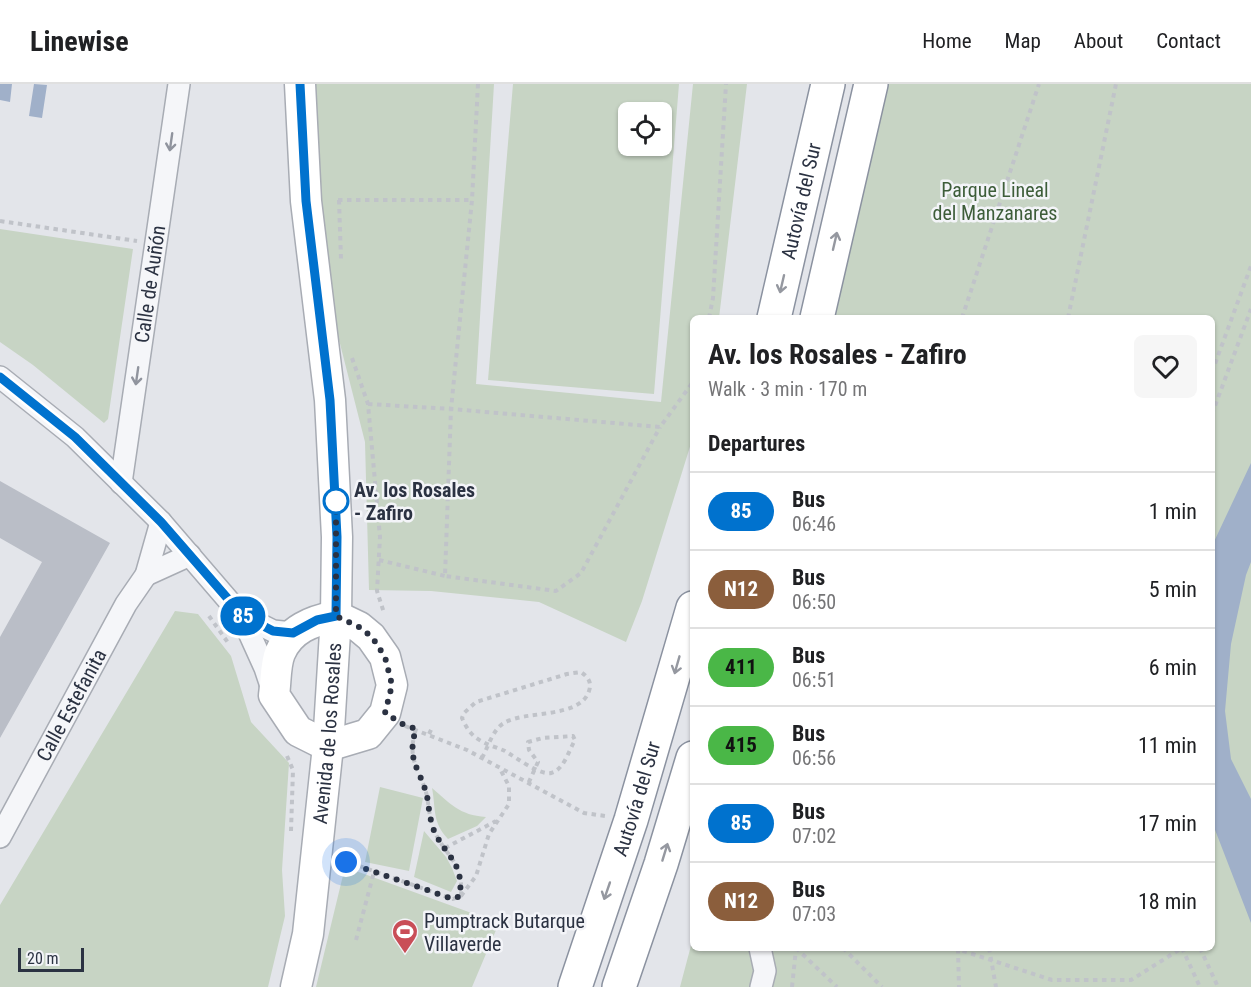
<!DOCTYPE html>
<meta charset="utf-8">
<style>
body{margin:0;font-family:"Roboto Condensed",sans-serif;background:#f6f6f6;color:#202124;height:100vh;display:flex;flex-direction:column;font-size:22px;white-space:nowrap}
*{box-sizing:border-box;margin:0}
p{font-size:20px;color:#757577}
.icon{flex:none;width:33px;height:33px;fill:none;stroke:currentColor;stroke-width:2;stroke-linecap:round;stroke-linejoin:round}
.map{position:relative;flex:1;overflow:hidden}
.panel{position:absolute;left:690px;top:231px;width:525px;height:636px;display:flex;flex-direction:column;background:#fff;border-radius:9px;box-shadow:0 2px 4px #0004}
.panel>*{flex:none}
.badge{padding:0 12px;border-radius:20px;font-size:21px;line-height:39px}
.controls{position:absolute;left:618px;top:18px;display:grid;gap:12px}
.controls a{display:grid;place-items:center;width:54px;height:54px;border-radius:9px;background:#fff;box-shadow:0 2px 4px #0004;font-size:30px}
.scale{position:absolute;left:18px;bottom:15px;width:66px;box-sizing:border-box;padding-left:6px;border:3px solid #2b3242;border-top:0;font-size:16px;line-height:21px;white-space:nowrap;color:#2b3242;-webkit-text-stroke:4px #f3f4f8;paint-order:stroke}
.you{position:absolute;width:30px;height:30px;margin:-15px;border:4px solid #fff;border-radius:50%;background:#1a73e8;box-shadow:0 0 0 9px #1a73e833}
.map>.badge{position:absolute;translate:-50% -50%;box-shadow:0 0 0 3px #fff}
h2{padding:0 18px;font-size:22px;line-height:54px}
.round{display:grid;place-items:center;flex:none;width:63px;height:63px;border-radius:9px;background:#f6f6f6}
.summary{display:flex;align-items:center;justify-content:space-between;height:102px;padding:0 18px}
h1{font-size:28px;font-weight:700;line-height:45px}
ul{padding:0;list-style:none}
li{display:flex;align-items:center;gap:18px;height:78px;padding:0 18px;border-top:2px solid #e0e0e0}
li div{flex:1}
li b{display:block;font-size:22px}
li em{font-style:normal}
li .badge{min-width:66px;font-weight:700;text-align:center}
header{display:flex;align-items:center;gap:36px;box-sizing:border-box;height:84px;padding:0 30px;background:#fff;border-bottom:2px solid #e0e0e0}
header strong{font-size:28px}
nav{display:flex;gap:33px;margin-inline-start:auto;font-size:21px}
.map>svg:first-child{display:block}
.green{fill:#c7d4c4;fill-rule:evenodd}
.water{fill:#a0b0c9}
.building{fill:#babec7}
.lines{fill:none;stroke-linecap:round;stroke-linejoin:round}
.street-casing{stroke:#a8acb4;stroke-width:24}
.secondary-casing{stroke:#a8acb4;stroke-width:33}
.highway-casing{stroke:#8b92a0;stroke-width:36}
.path{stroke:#c0c3c9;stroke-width:4;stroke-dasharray:4.5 4.5;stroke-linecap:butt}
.street{stroke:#f5f6f9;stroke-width:21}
.secondary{stroke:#fff;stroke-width:30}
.highway{stroke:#fff;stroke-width:33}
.oneway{stroke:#90949e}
.oneway2{stroke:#9598a0}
.line-casing{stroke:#fff;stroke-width:14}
.line{stroke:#0072ce;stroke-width:9}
.walk{stroke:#2b3242;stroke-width:6;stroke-dasharray:0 10.8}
.stop-dot{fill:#fff;stroke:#0072ce;stroke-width:3}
.labels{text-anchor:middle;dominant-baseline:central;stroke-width:5;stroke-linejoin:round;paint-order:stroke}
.park-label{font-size:20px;fill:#3d5d39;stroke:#f3f4f8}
.street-label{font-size:20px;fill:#2b3242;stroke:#f3f4f8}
.stop-label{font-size:20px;font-weight:bold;fill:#2b3242;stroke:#f3f4f8;text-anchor:start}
.poi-label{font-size:20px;fill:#2b3242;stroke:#f3f4f8;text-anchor:start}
</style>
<header>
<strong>Linewise</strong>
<nav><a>Home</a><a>Map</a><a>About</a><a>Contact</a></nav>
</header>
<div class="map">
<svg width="1251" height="903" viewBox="0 0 1251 903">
<rect width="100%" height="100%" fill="#e3e5ea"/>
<path class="green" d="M313 0H494L476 300 661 318 693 0H747L719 234H693V353L642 517 626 558 539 518 431 507 369 506 365 358 335 240 311 59Z
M513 0H679L654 310 488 296ZM628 28H662V62H628Z
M888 0H1251V903H680L693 854V864H1212V234H827Z
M0 145 133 165 108 335 104 339 33 281 0 258Z
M175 527 198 530 231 572 251 638 289 679 282 786 285 832 268 903H0V821Z
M380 703 423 714 409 787 365 778Z
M432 704C451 720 459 731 486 733L477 742 448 755C432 738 436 725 432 704Z
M424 747 446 773 452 784 457 797 451 808 414 793Z
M345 783 499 839 472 903H316Z"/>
<path class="water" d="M0 0H12L10 18 0 16Z
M34 0 47 1 42 34 29 32Z
M1251 379V478L1246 491 1231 560 1225 627 1231 675 1251 715V839L1212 738V462Z"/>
<path class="building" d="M0 397 110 459 0 654V553L42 478 0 454Z"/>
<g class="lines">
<defs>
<g id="street">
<path d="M0 293 75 353 161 438 241 531 265 584 272 605"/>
<path id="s1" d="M121 399 179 0"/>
<path d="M146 491 190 471"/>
<path d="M241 531 273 547 293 549"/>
<path id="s2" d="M0 753 126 520 146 491 161 438"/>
<path d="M760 864 765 887 761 903"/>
</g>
<g id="secondary">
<path d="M336 532 359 543 371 553 385 573 392 601 385 629 368 650 328 662 298 647 274 611C276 598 275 581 280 569 290 545 312 537 336 532Z"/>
<path id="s3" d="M296 903 308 850 328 662 336 532 337 453 330 316 306 117 300 0"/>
</g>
<g id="highway">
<path id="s4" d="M774 234 828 0"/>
<path d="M817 234 871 0"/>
<path id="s5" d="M575 903 631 736 693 524"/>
<path d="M619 903 661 780 693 674"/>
</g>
</defs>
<use href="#street" class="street-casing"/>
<use href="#secondary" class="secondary-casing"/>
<use href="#highway" class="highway-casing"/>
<path class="path" d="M478 0 472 116 451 325 445 492 556 507 581 489 660 343
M338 116H472
M339 116 341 175
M0 137 137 157
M709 234 713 214 726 0
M962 234 1039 0
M1068 234 1116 0
M352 274 368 320 380 453 377 507 384 529
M1212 288 1251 182
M368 320 451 325 660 343 693 298
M1212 330 1251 225
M379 476 445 492
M209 532 229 560
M405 642 467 666 584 729 605 732
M429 650 432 644
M287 672 293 686 291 747
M482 674C488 663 493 645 504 639 525 626 580 635 589 607 592 598 588 593 581 588L567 590 476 618 464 629 462 634C465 641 469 648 475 653 484 660 496 663 505 667 515 673 541 692 551 689 564 686 569 666 575 656L573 652 543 654 528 658 529 666 538 678 528 700
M445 764 496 737
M342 776 453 815 461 812C463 778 449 776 435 749 430 738 429 724 427 712 420 684 406 677 416 645
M461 812 476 792 489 750 509 720V702L500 685
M356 856 374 788
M796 864 837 903
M843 864 882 903
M954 864 1052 896H1131L1182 864
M989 864 996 903
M1182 864 1200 903
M1200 864 1218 903
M958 865 959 903
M792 903 796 865"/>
<use href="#street" class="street"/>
<use href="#secondary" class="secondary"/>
<use href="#highway" class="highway"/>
</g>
<defs><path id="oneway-shaft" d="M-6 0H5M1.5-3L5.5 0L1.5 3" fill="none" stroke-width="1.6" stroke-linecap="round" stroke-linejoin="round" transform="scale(1.5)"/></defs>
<g class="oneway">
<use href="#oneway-shaft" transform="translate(171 58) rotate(98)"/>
<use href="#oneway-shaft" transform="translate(137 292) rotate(98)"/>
</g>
<g class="oneway2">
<use href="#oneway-shaft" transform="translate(835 157) rotate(-77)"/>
<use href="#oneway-shaft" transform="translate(782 200) rotate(103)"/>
<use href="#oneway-shaft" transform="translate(677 581) rotate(106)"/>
<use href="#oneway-shaft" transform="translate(665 768) rotate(-73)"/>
<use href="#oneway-shaft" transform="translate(607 807) rotate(109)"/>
</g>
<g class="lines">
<defs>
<path id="line" d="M0 293 75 353 161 438 242 531 273 547 293 549 317 536 336 532 337 453 330 316 306 117 300 0"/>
</defs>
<use href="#line" class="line-casing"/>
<use href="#line" class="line"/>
<path class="walk" d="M336 417V532L359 543 372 553 385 573 392 601 385 629 404 641 416 645C406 677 420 684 427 712 429 724 430 738 435 749 449 776 463 778 460 812L453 815 346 778"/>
</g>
<defs>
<symbol id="stadium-pin" viewBox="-11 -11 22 30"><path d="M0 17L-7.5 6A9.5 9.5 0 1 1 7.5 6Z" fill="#c94e57" stroke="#f3f4f8"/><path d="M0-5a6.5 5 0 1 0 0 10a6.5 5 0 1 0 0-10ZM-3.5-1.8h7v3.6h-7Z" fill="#fff"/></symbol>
</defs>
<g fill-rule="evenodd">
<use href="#stadium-pin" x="390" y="833" width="30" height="40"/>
</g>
<circle class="stop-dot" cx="336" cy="417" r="12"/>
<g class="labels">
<g class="park-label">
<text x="995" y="106">Parque Lineal<tspan x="995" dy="23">del Manzanares</tspan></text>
</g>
<g class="street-label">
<text stroke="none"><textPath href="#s4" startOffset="120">Autovía del Sur</textPath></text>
<text stroke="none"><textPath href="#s1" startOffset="201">Calle de Auñón</textPath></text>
<text stroke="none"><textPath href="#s2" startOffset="150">Calle Estefanita</textPath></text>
<text stroke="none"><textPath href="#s3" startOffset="256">Avenida de los Rosales</textPath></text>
<text stroke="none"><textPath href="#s5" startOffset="198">Autovía del Sur</textPath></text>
</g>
<g class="stop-label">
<text x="354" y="406">Av. los Rosales<tspan x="354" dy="23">- Zafiro</tspan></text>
</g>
<g class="poi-label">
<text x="424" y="837">Pumptrack Butarque<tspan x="424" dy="23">Villaverde</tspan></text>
</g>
</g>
</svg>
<div class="controls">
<a><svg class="icon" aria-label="locate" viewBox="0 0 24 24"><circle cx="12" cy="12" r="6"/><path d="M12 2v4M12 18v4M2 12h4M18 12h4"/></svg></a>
</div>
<div class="scale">20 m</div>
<div class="you" style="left:346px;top:778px"></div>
<b class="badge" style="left:243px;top:532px;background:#0072ce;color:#fff">85</b>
<section class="panel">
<div class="summary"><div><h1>Av. los Rosales - Zafiro</h1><p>Walk · 3 min · 170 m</p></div><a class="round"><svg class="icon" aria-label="heart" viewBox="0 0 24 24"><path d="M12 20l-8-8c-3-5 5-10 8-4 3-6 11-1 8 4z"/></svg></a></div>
<h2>Departures</h2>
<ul>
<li><span class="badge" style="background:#0072ce;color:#fff">85</span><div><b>Bus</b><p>06:46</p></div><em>1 min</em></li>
<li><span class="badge" style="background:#8b5e3c;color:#fff">N12</span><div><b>Bus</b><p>06:50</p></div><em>5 min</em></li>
<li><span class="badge" style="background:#4ab747;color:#111">411</span><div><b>Bus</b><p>06:51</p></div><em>6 min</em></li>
<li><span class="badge" style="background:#4ab747;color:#111">415</span><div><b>Bus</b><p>06:56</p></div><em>11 min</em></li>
<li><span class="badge" style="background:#0072ce;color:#fff">85</span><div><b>Bus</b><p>07:02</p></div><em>17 min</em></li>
<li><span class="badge" style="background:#8b5e3c;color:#fff">N12</span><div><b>Bus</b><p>07:03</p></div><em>18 min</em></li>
</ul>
</section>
</div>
